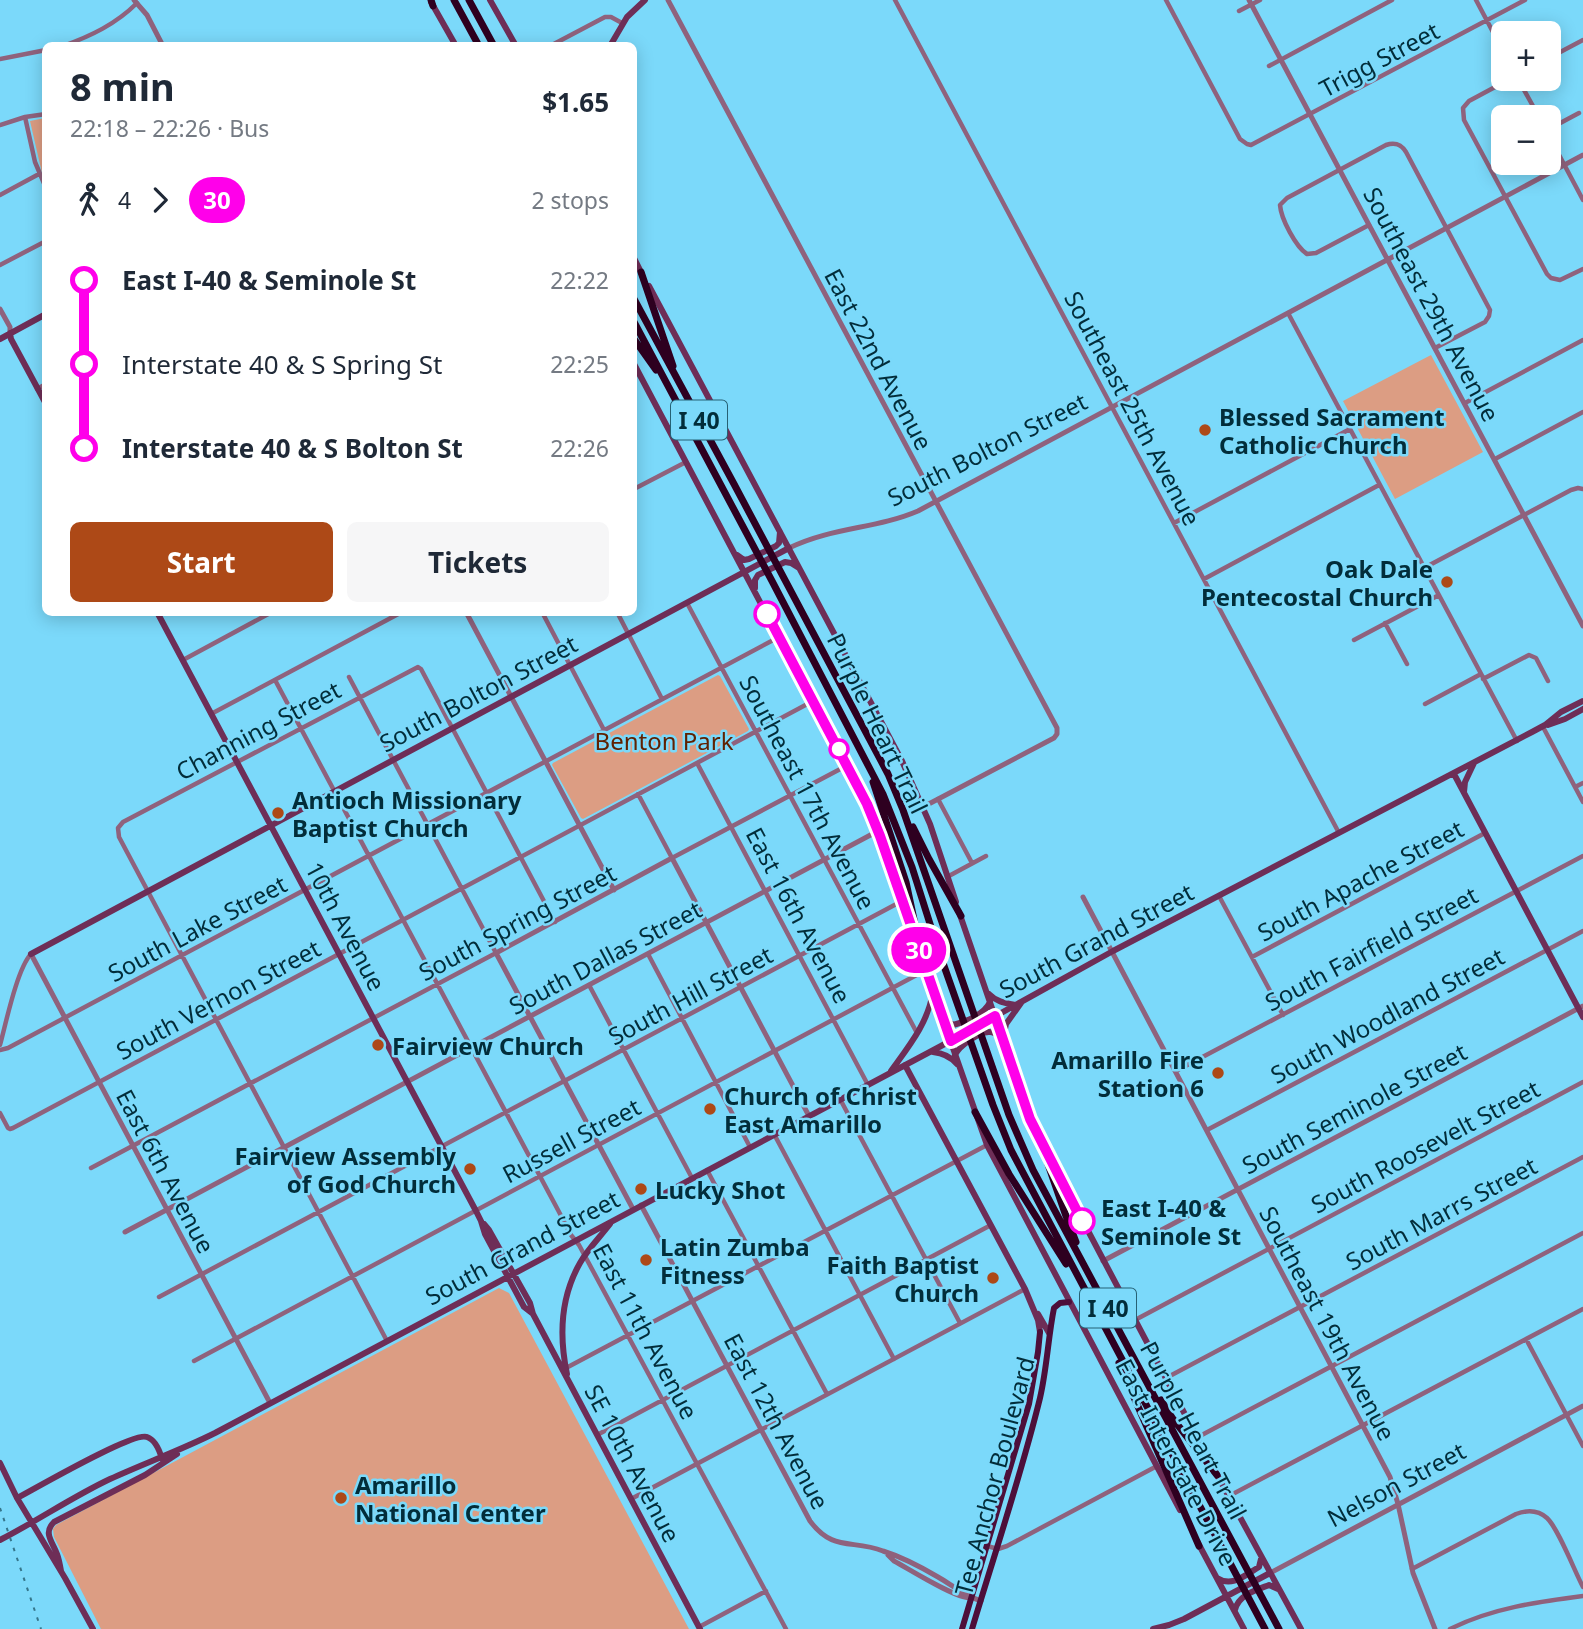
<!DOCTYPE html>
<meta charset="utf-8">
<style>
body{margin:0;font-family:"Noto Sans",sans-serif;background:#f6f6f7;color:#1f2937;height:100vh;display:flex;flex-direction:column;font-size:26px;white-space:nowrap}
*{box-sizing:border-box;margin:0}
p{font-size:23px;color:#747a83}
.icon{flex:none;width:38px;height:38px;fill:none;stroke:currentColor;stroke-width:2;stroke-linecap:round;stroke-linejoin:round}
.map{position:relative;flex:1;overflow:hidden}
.details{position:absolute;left:42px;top:42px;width:595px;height:574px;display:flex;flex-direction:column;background:#fff;border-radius:10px;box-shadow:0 4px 18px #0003}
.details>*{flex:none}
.badge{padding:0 14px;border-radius:23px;font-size:24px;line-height:46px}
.buttons{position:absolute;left:1491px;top:21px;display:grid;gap:14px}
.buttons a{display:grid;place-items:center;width:70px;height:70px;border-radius:10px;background:#fff;box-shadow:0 4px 18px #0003;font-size:35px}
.map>.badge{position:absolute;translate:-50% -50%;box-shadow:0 0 0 4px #fff}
.legs{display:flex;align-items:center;gap:10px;height:77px;padding:0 28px;font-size:23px}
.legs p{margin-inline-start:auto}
.summary{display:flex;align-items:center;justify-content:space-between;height:119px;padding:0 28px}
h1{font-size:38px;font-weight:700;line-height:52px}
.button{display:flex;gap:14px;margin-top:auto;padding:14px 28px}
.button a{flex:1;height:80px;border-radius:10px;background:#ad4917;color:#fff;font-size:28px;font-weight:700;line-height:80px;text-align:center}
.button a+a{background:#f6f6f7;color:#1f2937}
ul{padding:0 28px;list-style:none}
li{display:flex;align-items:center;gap:24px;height:84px;font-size:26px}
li i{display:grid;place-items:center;width:10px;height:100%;margin:0 9px;background:currentColor}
li i::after{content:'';width:18px;height:18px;margin:-9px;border:5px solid;border-radius:50%;background:#fff}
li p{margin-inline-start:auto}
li:first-child i{background:linear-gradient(#0000 50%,currentColor 0)}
li:last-child i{background:linear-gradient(currentColor 50%,#0000 0)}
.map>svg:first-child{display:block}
.green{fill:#dc9d83}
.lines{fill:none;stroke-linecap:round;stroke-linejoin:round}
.minor{stroke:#8f627d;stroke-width:4.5}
.tertiary{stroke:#8f627d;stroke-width:5}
.secondary{stroke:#6e2e57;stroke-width:6}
.primary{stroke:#4d0f3a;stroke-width:6}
.motorway{stroke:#2e0020;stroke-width:7}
.rail{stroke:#35768b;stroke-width:2;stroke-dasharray:3.5 7;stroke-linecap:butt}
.line-1-casing{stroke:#fff;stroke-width:16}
.line-1{stroke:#ff00ea;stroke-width:10}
.poi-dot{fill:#ad4917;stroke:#7bd9fa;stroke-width:2.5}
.stop-1-dot{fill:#fff;stroke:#ff00ea;stroke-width:3.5}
.labels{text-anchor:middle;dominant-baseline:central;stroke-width:5;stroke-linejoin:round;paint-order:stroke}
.shield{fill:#7bd9fa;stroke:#266174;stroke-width:2}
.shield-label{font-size:23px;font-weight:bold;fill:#022d3a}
.street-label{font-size:24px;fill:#022d3a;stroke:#7bd9fa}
.poi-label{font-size:24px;font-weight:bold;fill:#022d3a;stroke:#7bd9fa;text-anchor:start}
.park-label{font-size:24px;fill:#602101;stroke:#7bd9fa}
.stop-label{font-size:24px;font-weight:bold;fill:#022d3a;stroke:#7bd9fa;text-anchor:start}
</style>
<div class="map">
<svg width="1583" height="1629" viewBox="0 0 1583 1629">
<rect width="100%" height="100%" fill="#7bd9fa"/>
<path class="green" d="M45 118V180L42 173 30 121Z
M1431 355 1483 452 1395 499 1343 401Z
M718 675 720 676 749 729 748 731 583 819 581 818 552 765 553 763Z
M499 1288 509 1293 689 1629H101L54 1537 53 1529 56 1525Z"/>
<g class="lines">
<path class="minor" d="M895 0 1339 833
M1166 0 1240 139 1247 144 1251 145 1525 0
M1476 0 1503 51
M1239 11 1260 0
M63 46C91 36 116 24 137 3
M550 46 605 17H611L622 23
M1549 58 1583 40
M0 59 46 50
M1269 66 1392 0
M1510 79 1469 101 1463 108 1464 120 1547 274 1551 278 1560 280 1583 269
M1518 79 1539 117
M25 117 35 162 46 188
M0 125 25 117 46 114
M1549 129 1579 113
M1549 136 1583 200
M0 195 39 174
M1369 225 1316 253 1307 254C1296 247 1281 219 1280 205L1287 198 1386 145C1395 142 1401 144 1406 152L1490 310 1489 316 1485 322 1435 348
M0 265 46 241
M1288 313 1517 741
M37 389 46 384
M1465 403 1583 340
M1495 459 1583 412
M634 489 686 462
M1174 523 1350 429
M1424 568 1571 490 1578 488 1583 489
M1204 579 1379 485
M687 603 917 1033
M542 612 604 730
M617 612 662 699
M1385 623 1407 664
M1354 640 1439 595
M183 660 272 612
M1483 679 1529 655 1536 658 1548 681
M275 680 558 1210 571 1235 579 1245 786 1629
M1425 704 1481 674
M211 714 402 612
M1543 727 1583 802
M697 763 868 1085
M1575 787 1583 783
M638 794 672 858 846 766
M938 799 972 863
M947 877 986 856
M1219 896 1283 1015
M648 954 750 1147
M1252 957 1485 833
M589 985 692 1178
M0 1045C6 1023 17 969 31 954
M0 1050 8 1048 779 637
M1176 1071 1583 856
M840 1099 960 1323
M0 1113 8 1128 10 1129 13 1128 813 701
M1207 1130 1583 931
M774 1134 894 1359
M91 1168 496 953 349 677
M707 1170 827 1394
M159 1297 902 901
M1135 1320 1583 1082
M1526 1339 1583 1446
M387 1341 119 837 118 828 123 822 418 667 421 669 555 922
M194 1361 926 970
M566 1368 987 1145
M1166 1378 1583 1157
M597 1435 991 1225
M1198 1437 1583 1233
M1229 1496 1583 1309
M631 1499 1025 1289
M987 1546 998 1549 1007 1546 1157 1466
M1412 1569 1516 1514C1527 1510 1538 1510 1547 1518 1558 1528 1575 1572 1583 1587
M699 1627 766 1591
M1450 1629C1492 1608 1537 1602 1583 1596"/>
<path class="tertiary" d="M134 0 147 15 163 46
M668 0 1057 728V734L1054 738 923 807
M1249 0 1583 626
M0 309 10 327V333
M789 548C832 527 876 529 918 511L1583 155
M466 612 614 890
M1083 897 1390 1477 1398 1504 1413 1573 1435 1629
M31 954 270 1403
M641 1205 810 1521C833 1552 852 1539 883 1551 902 1557 921 1567 938 1577 952 1585 965 1596 981 1601
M633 1209 496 953 672 858 809 1116
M125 1232 878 831
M1103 1261 1583 1006
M888 1555 894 1561C909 1569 956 1599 971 1598
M1270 1573 1583 1406"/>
<path class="secondary" d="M490 0 516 46
M431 2 456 46
M610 46 627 17 645 0
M634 258 642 274
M649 286 902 761 930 824 956 902
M10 333 11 339 46 404
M0 339 46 314
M634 364 867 804 880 836 916 940
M737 555 744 560 749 559 776 546 779 543 780 532
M755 588V580L758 575 785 562 791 563 799 568
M157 612 476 1211 481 1221 485 1234 524 1307 533 1314
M1548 725 1565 719 1583 709
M1454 774 1583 1017
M1464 792 1465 782 1474 763
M959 912 1030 1119 1041 1143
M31 954 789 548
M920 954 987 1145 1180 1510
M989 994C997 1002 1005 1003 1015 1005
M943 1018 953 1025C966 1022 985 1014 990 1002
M1003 1039 1006 1024 1021 1003
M933 1052C943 1053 950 1056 957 1064
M955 1055C959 1046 980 1031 990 1032 994 1032 999 1036 1002 1038
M905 1065 1025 1289 1038 1320 1040 1332
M891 1071C909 1046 928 1023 933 992
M1048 1155 1217 1475 1301 1629
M484 1224 489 1230 530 1303 533 1314 700 1629
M1038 1314 1049 1333
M567 1374C559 1336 560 1298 580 1263 588 1249 600 1237 610 1224
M0 1463 17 1498 65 1578 93 1629
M17 1498C36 1488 134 1431 147 1437 156 1440 160 1452 162 1459
M0 1540C37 1521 72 1497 110 1479 145 1463 181 1450 215 1433L956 1038 1113 951 1532 732 1545 725 1561 712 1583 701
M1197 1541 1244 1629
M61 1571C60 1565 59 1559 57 1554 52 1541 43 1533 54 1522L145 1475 177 1454
M1217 1578C1232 1588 1245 1575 1259 1567L1261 1559
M1235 1610C1238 1595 1256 1590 1269 1585L1278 1589
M1153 1629 1169 1625 1184 1619 1270 1573"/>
<path class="primary" d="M962 1629 1029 1404 1038 1352 1040 1332
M972 1629C995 1552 1021 1476 1040 1398 1047 1368 1048 1338 1054 1308L1060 1303 1069 1302"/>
<path class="motorway" d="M431 0 433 6
M454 0 479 46
M469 0 494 46
M641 272 673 366
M634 299 734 484 888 774 903 810 1009 1115 1033 1170 1279 1629
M634 322 772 581 883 794 912 867 937 946 993 1105 1011 1150 1265 1629
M634 339 656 370
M873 782 906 882 922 957
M913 827 929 859 961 916
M975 1112 1009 1174 1066 1264
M1040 1141 1066 1216 1076 1242
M1119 1363 1199 1546
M1161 1400 1173 1419 1217 1475"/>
<path class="rail" d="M0 1508 41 1629"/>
</g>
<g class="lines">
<defs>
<path id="line-1" d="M767 614 867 804 880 836 951 1041 995 1016 1030 1119 1082 1221"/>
</defs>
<use href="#line-1" class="line-1-casing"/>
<use href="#line-1" class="line-1"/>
</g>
<g class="poi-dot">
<circle cx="1205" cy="430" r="7"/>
<circle cx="1447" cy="582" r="7"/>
<circle cx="278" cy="813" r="7"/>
<circle cx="378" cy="1045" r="7"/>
<circle cx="1218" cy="1073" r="7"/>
<circle cx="710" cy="1109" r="7"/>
<circle cx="470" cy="1169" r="7"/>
<circle cx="641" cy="1189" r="7"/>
<circle cx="646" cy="1260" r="7"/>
<circle cx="993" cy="1278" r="7"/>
<circle cx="341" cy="1498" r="7"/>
</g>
<g class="stop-1-dot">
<circle cx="767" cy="614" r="12"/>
<circle cx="839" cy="749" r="9"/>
<circle cx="1082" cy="1221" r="12"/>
</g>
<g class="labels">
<g class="shield">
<rect x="671" y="400.5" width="56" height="39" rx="5"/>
<rect x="1080" y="1288.5" width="56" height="39" rx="5"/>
</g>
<g class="shield-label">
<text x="699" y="420">I 40</text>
<text x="1108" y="1308">I 40</text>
</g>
<g class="street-label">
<text transform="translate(1379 59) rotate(-28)">Trigg Street</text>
<text transform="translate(1432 304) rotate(62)">Southeast 29th Avenue</text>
<text transform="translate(879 359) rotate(62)">East 22nd Avenue</text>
<text transform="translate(1133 408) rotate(62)">Southeast 25th Avenue</text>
<text transform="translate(987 449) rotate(-27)">South Bolton Street</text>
<text transform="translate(478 693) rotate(-28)">South Bolton Street</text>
<text transform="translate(878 723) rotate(64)">Purple Heart Trail</text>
<text transform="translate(258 730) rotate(-28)">Channing Street</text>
<text transform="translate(808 792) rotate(62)">Southeast 17th Avenue</text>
<text transform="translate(1360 880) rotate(-28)">South Apache Street</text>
<text transform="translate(799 915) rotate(62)">East 16th Avenue</text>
<text transform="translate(517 922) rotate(-28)">South Spring Street</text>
<text transform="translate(346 926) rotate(62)">10th Avenue</text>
<text transform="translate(197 928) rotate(-28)">South Lake Street</text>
<text transform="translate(1096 940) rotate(-28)">South Grand Street</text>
<text transform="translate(1371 948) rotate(-28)">South Fairfield Street</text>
<text transform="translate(605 957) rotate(-28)">South Dallas Street</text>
<text transform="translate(690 995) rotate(-28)">South Hill Street</text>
<text transform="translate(218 999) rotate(-28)">South Vernon Street</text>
<text transform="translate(1387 1015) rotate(-28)">South Woodland Street</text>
<text transform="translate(1354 1108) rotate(-28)">South Seminole Street</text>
<text transform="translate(571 1140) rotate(-28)">Russell Street</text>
<text transform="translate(1425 1146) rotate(-28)">South Roosevelt Street</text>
<text transform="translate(166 1171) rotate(62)">East 6th Avenue</text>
<text transform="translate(1441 1213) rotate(-28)">South Marrs Street</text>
<text transform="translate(522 1247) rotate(-28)">South Grand Street</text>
<text transform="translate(1328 1323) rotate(62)">Southeast 19th Avenue</text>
<text transform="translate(646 1331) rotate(62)">East 11th Avenue</text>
<text transform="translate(777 1421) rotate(62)">East 12th Avenue</text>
<text transform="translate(1194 1430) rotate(62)">Purple Heart Trail</text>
<text transform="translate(1177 1462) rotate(62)">East Interstate Drive</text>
<text transform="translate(633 1463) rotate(62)">SE 10th Avenue</text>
<text transform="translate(994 1476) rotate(-75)">Tee Anchor Boulevard</text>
<text transform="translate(1396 1484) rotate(-28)">Nelson Street</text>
</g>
<g class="poi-label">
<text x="1219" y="416">Blessed Sacrament<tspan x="1219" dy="28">Catholic Church</tspan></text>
<text x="1433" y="568" text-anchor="end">Oak Dale<tspan x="1433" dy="28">Pentecostal Church</tspan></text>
<text x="292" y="799">Antioch Missionary<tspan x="292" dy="28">Baptist Church</tspan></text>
<text x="392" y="1045">Fairview Church</text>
<text x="1204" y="1059" text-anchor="end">Amarillo Fire<tspan x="1204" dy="28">Station 6</tspan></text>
<text x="724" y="1095">Church of Christ<tspan x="724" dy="28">East Amarillo</tspan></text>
<text x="456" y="1155" text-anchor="end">Fairview Assembly<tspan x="456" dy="28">of God Church</tspan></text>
<text x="655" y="1189">Lucky Shot</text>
<text x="660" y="1246">Latin Zumba<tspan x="660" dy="28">Fitness</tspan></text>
<text x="979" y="1264" text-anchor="end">Faith Baptist<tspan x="979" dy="28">Church</tspan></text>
<text x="355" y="1484">Amarillo<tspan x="355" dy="28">National Center</tspan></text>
</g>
<g class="park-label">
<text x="664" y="740">Benton Park</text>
</g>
<g class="stop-label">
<text x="1101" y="1207">East I-40 &amp;<tspan x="1101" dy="28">Seminole St</tspan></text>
</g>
</g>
</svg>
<div class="buttons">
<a>+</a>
<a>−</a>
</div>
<b class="badge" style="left:919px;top:950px;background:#ff00ea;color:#fff">30</b>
<section class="details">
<div class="summary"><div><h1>8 min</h1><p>22:18 – 22:26 · Bus</p></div><b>$1.65</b></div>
<div class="legs"><svg class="icon" aria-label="walk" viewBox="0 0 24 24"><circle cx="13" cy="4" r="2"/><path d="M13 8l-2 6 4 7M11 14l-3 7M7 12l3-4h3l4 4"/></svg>4<svg class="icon" aria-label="forward" viewBox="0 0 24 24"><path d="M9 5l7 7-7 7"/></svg><b class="badge" style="background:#ff00ea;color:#fff">30</b><p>2 stops</p></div>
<ul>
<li><i style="color:#ff00ea"></i><b>East I-40 &amp; Seminole St</b><p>22:22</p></li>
<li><i style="color:#ff00ea"></i><span>Interstate 40 &amp; S Spring St</span><p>22:25</p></li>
<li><i style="color:#ff00ea"></i><b>Interstate 40 &amp; S Bolton St</b><p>22:26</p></li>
</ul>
<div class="button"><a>Start</a><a>Tickets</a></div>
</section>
</div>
